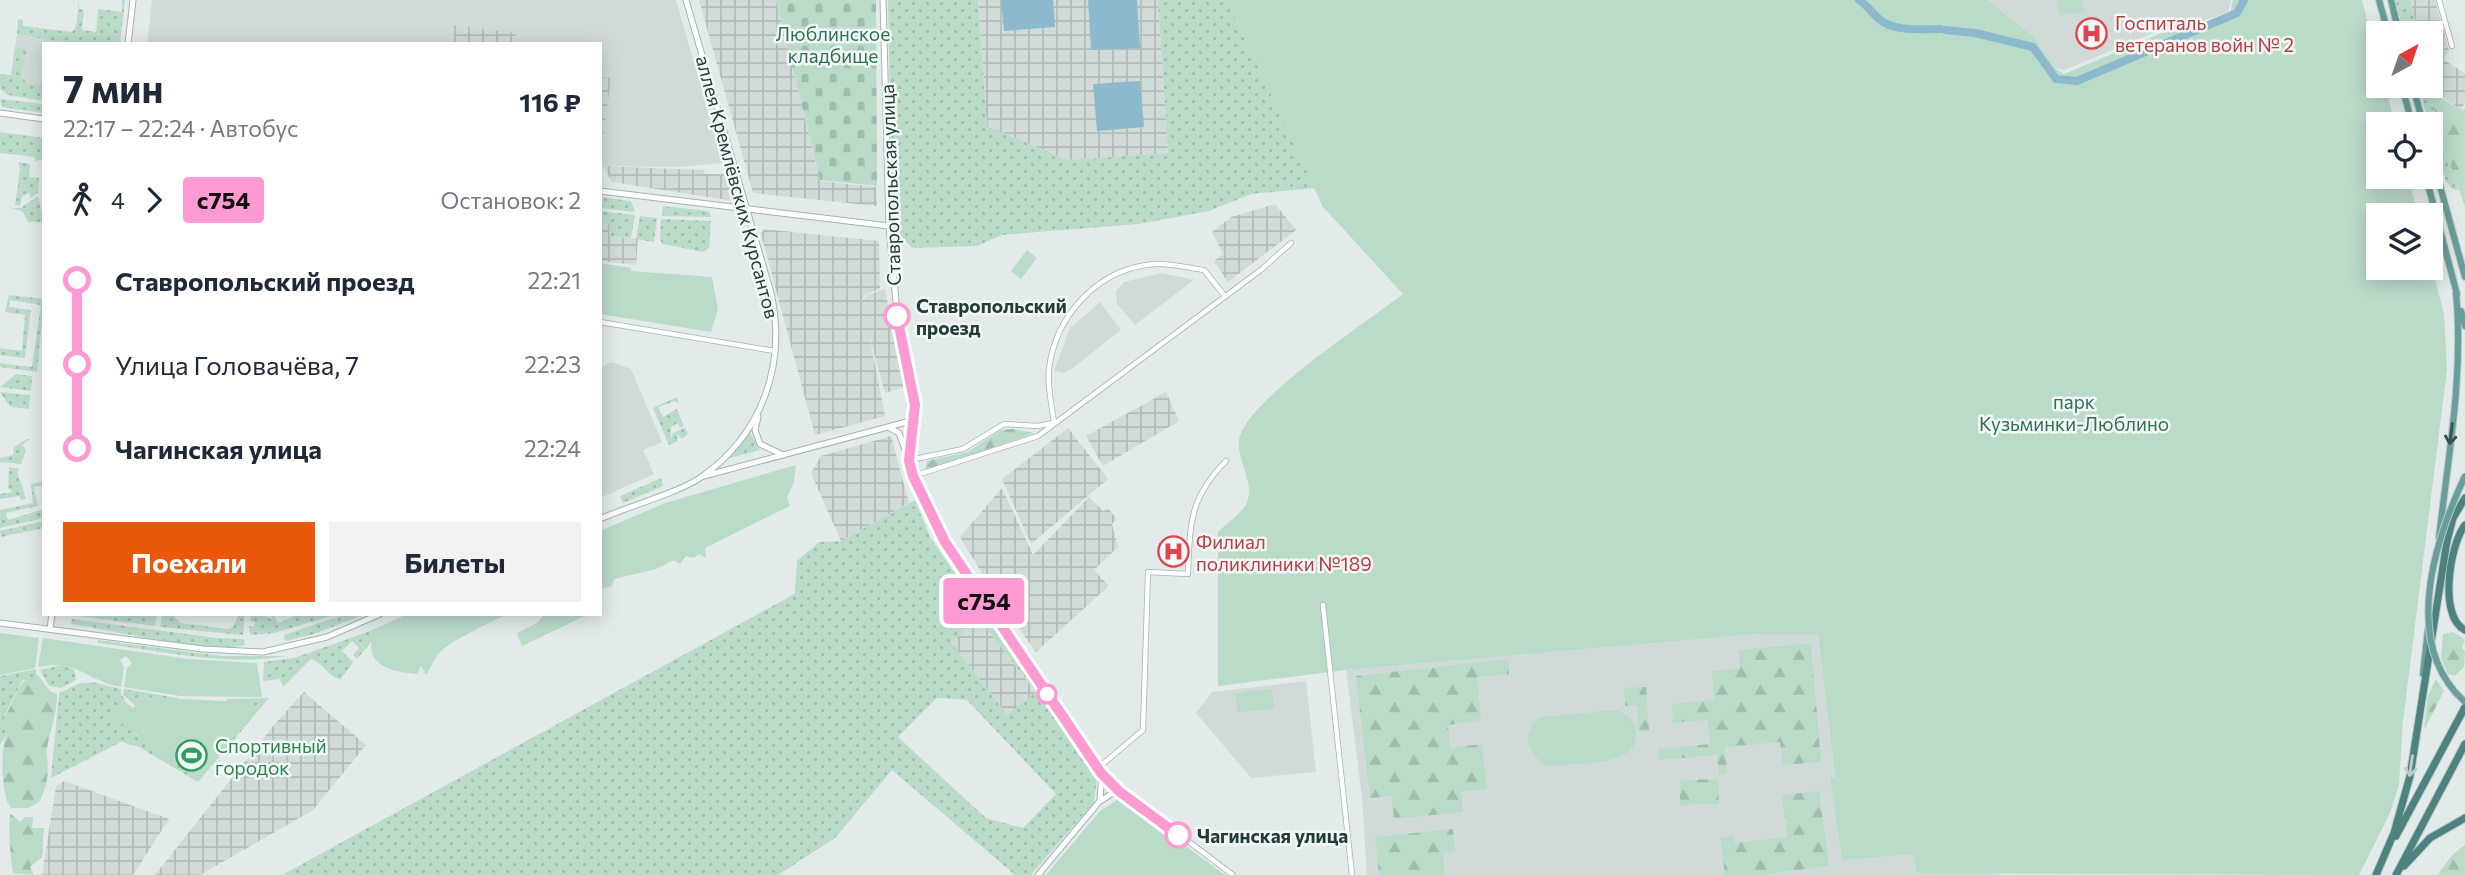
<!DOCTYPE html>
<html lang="ru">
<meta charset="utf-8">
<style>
body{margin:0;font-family:Commissioner,sans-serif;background:#f2f2f3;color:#1f2937;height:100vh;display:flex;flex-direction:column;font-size:26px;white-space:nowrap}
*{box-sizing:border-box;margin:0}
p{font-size:23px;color:#747a83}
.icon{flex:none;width:38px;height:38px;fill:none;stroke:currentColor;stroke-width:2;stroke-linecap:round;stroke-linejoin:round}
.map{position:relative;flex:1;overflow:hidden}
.details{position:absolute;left:42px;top:42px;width:560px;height:574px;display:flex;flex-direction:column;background:#fff;border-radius:0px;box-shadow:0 4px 18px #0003}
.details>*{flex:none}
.badge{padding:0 14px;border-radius:5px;font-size:24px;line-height:46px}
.needle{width:46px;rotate:40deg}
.buttons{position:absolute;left:2366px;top:21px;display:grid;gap:14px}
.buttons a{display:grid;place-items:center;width:77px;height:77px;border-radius:0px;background:#fff;box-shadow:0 4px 18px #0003;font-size:35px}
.map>.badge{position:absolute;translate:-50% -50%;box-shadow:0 0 0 4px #fff}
.legs{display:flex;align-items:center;gap:10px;height:77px;padding:0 21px;font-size:23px}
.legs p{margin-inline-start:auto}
.overview{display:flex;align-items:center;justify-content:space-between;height:119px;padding:0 21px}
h1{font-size:38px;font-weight:700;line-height:52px}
.button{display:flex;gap:14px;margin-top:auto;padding:14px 21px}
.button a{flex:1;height:80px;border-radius:0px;background:#ea580c;color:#fff;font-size:28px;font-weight:700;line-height:80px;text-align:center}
.button a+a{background:#f2f2f3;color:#1f2937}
ul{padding:0 21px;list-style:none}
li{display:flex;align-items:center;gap:24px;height:84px;font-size:26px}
li i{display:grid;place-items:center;width:10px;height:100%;margin:0 9px;background:currentColor}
li i::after{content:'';width:18px;height:18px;margin:-9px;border:5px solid;border-radius:50%;background:#fff}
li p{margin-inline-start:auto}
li:first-child i{background:linear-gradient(#0000 50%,currentColor 0)}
li:last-child i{background:linear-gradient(currentColor 50%,#0000 0)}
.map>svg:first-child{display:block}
.built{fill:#d0dbd8}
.industrial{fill:url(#industrial-grid)}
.grass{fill:url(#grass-dots);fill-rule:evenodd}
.forest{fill:url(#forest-firs)}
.cemetery{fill:url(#cemetery-stones)}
.park{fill:#bbdbc9}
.water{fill:#8cb9ce}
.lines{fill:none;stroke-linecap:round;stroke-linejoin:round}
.river{stroke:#8cb9ce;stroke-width:8}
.minor-casing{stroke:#a5b3b1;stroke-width:6}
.tertiary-casing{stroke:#a5b3b1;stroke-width:7}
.secondary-casing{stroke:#a1b6b2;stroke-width:7}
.primary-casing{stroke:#c1c8c8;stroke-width:8}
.trunk-casing{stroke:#c1c8c8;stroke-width:9}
.minor{stroke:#fff;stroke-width:4.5}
.tertiary{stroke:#fff;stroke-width:5}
.secondary{stroke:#fff;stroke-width:5}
.primary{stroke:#689f9a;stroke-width:6}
.trunk{stroke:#4c827f;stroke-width:7}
.primary-bridge-casing{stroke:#c1c8c8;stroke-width:8;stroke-linecap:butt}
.primary-bridge{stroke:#689f9a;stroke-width:6}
.oneway{stroke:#345451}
.oneway2{stroke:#b8cfcc}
.line-1-casing{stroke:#fff;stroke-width:16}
.line-1{stroke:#ff9ad2;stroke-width:10}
.stop-1-dot{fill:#fff;stroke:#ff9ad2;stroke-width:3.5}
.labels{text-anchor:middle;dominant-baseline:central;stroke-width:5;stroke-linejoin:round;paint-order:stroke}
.health-label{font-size:19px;fill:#be3a42;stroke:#f2f8f6;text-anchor:start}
.park-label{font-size:19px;fill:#2f7053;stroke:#f2f8f6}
.street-label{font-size:19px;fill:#233b39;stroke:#f2f8f6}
.stop-label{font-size:19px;font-weight:bold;fill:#233b39;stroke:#f2f8f6;text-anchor:start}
.leisure-label{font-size:19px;fill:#27864d;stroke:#f2f8f6;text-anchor:start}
</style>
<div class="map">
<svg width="2465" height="875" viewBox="0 0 2465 875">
<defs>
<pattern id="industrial-grid" width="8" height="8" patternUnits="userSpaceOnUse" patternTransform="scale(1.75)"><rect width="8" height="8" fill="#d0dbd8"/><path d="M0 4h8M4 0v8" fill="none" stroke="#b2bdba"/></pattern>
<pattern id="grass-dots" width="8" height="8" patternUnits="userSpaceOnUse" patternTransform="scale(1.75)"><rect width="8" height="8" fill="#bbdbc9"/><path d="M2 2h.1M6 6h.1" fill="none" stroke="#a0bdad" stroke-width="1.8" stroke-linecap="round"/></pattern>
<pattern id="forest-firs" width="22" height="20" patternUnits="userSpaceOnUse" patternTransform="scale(1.75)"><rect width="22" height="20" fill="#bbdbc9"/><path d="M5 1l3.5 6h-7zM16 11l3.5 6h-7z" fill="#a0bdad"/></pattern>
<pattern id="cemetery-stones" width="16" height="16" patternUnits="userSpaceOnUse" patternTransform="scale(1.75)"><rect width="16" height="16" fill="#bbdbc9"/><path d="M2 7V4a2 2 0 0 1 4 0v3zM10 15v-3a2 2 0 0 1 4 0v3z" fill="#a0bdad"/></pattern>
</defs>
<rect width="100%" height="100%" fill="#e2ebe9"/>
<path class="built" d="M152 0H676L723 163 679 167 600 166V44H147Z
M1988 0H2231L2228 12 2184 28 2163 29 2065 70 2055 68 2033 36Z
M17 34 78 42V44H44V88L24 86 11 75Z
M1162 273 1194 280 1135 325 1117 304 1116 291 1124 282Z
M1100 302 1121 330 1073 368 1063 373 1054 371 1070 328Z
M612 362 631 369 662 442 643 450 654 474 600 498V367Z
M1757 634H1818L1835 777 1830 779 1831 788 1913 854 1917 873 1998 871V875H1367L1362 798 1346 670Z
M1306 681 1316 772 1251 778 1196 713 1212 692Z"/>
<path class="industrial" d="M699 0H776L820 181 876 187 877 206 753 193Z
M978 0H1158L1168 153 1067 160 987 126Z
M2410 0H2435L2449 51 2444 60 2465 73V102L2461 110 2432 89 2431 33H2418Z
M454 25 516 33 514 44H452Z
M600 77 611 78 601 152H600Z
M603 166 704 170 705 174H727L733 196 728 200 721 199 612 182Z
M1275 204 1296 230 1228 282 1214 261 1223 254 1212 232 1231 217Z
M600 223 610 225 609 236 638 239 636 265 600 261Z
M764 229 879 241 880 289 866 294 860 302 867 295 885 289 904 387 885 393 870 339 885 416 815 435 761 234Z
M1166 392 1179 421 1103 466 1086 436Z
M1068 428 1108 479 1031 544 1002 479Z
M891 436 909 503 841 541 811 473 821 456Z
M1002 488 1033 555 1089 497 1103 511 1108 508 1117 519 1112 524 1118 547 1094 570 1109 586 1036 652 997 598 960 537Z
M980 619 1036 693 1007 715 951 642Z
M304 692 366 745 313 810 200 875H155L274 725Z
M64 781 169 819 133 875H42L56 786Z"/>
<path class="grass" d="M79 0V9L84 10 82 30 96 32 98 9 122 12V0H125L120 44H74L17 34 18 19 23 20V26L72 32 76 27Z
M888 0H978L987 126 1067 160 1168 153 1158 0H1227L1315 188 1251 194 1209 211 1138 224 1002 235 977 246 912 248 892 225Z
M2395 0H2410L2418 33H2404Z
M15 47 27 49 21 76 27 83 44 85V101L8 95 0 89V74L11 75Z
M2431 84 2440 134 2459 190 2452 189 2446 181 2418 86Z
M0 99 44 104V113L2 107Z
M0 132 44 138V159L35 161V157L0 153Z
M18 162 30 164 29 177 39 178 38 193 31 198 29 193 22 197 20 206 15 205 20 169Z
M38 196 44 222H28L23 212 11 208H21Z
M600 197 631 201 635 212 600 208Z
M663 206 709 211 711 217 662 216Z
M600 211 635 215 631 238 609 236 610 225 600 223Z
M640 216 657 218 654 242 636 239Z
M661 219 711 221 709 248 703 252 663 244 660 240Z
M9 295 44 299 37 372 0 367V363L32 367 41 305 10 300 9 307 31 310 25 358 0 355V348L22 351 25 315 5 312Z
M16 374 32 376 31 391 0 387Z
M0 392 30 395 29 409 10 407Z
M677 397 679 404 675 401 658 407 663 417 677 409 684 426 680 428 678 423 671 427V439L673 433 685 428 688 434 682 439 677 434 678 441 669 445 653 408Z
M749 431 760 450 730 458 729 456Z
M27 439H30L22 445 26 450 21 464 0 462V458L13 455 14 447Z
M9 467 20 469 17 471 26 499 21 500 19 496 0 499V494L13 492 8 488Z
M661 478 663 486 623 503 620 496Z
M44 481V498L41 485 34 487 38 506 6 513 8 520 44 509V518L0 528V510L33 503 31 484Z
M915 500 930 537 1097 779 1094 802 1031 875H1015L892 770 835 838 778 875H282L789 597 795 593 797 561 819 542 841 541ZM980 620 1036 692 1007 715 951 642ZM937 698 967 700 1056 794 1023 828 986 818 898 737Z
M44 521V528L1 537 0 531Z
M121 614H157L155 626 72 615Z
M162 614H172L181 623 227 629 233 627 239 614H245L243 635 160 627Z
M251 614H262L273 620 270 614H273L278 623 300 614H338L274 633 250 635 249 626H254L255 622 250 621Z
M346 614H366L314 634 285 641 284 635Z
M72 619 217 638 244 639 245 645C214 654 109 630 71 624Z
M370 631 373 640 357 659 353 655 359 648 352 641 342 651 353 662 341 679C328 678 324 663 311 659L283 687 280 679 263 681 264 662 294 658Z
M97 640 222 656H285C224 667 158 650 98 643Z
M62 665 74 669 76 680 61 688 49 686 40 670Z
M36 669V677L22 681 4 717 10 729 0 745V676Z
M92 682 121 689V695L125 699 114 713 137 736 139 734 198 780 227 699 269 698 198 782 139 747 121 742 51 778 59 693 78 684Z
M124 689 178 698 172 705 136 706 123 695Z"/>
<path class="forest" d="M2435 94 2461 110 2465 109V207L2440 134 2432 97Z
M1012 429 1035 433 925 471 927 461 968 452 1000 430Z
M2453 632 2465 640 2462 648 2465 651 2464 667 2455 676 2448 674 2441 658 2443 634Z
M1811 643 1821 762 1783 765 1780 742 1725 747 1727 774 1719 775 1717 755 1659 760 1658 749 1710 744 1708 720 1673 723 1672 704 1714 700 1712 671 1740 668 1739 650Z
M1508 659 1509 674 1477 677 1481 720 1448 725 1450 748 1482 744 1487 789 1461 792 1463 812 1394 819 1391 796 1370 798 1356 676Z
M37 674 50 691 57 694C58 714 46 741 47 754 49 771 48 786 39 802L28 808H11C0 795 0 743 9 729L4 717C15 704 17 676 36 677Z
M2436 679 2444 691 2424 730 2428 695Z
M1646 687 1649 731 1639 732 1637 705 1625 706 1624 688Z
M1718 779 1719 804 1680 805V780Z
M1819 791 1829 866 1757 875H1725L1720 837 1733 836 1735 843 1787 837 1782 795Z
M11 814 20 822 25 817H33L32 828H44L42 857 30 867 34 875 13 873C11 862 7 819 11 814Z
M1453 829 1455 851 1443 853 1445 875H1379L1375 837Z
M2465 845V875H2437L2454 853Z"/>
<path class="cemetery" d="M776 0H876L877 186 820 180Z"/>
<path class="park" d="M1227 0H1988L2033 36 2055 68 2064 74 2166 31 2181 32 2230 14 2233 0H2362L2378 60V86H2385L2395 124H2378V177H2408L2418 215H2378V268H2431V263L2444 314 2447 369 2403 721 2399 785 2390 813 2359 875 1917 873 1913 854 1842 860 1830 778 1835 777 1818 634H1757L1346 670 1218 686V532C1226 524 1239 515 1245 506 1259 483 1231 456 1241 433 1259 392 1364 324 1403 294L1323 207Z
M2056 0H2081L2084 12 2060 15Z
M1027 250 1037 258 1021 279 1011 271Z
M600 263 631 268V271L712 277 718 309 711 332 600 314Z
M796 465 794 482 787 497 790 506 705 548 706 558 699 554 694 558 686 556 680 564 674 560 656 569 614 579 612 586 600 589V531L665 503Z
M408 614H510C498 617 450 642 441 651 434 658 432 667 426 675L421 666 417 674C401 672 379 671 372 653 370 645 373 639 370 631Z
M545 614H587V615L522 646 517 633 537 623Z
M0 633 39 638 35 668 0 675Z
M43 638 188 659 257 663 262 697 180 696 124 687 127 668 132 663 126 656 120 660 124 667 121 687C82 679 80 659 38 667Z
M1272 689 1274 709 1237 712 1235 693Z
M145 697 242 702 251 710 252 716 198 780 114 718 113 713 124 701 133 708Z
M1617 710C1628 715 1636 722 1636 735 1637 768 1570 763 1546 766 1526 752 1521 734 1540 717Z
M1120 798 1129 804 1225 875H1046L1100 811Z"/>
<path class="water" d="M1001 0H1053L1055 27 1004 31Z
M1088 0H1137L1140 48 1091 50Z
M1140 81 1144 127 1097 131 1093 84Z"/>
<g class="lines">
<path class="river" d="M1859 0C1868 6 1872 13 1879 19 1893 32 1922 29 1940 29
M1945 30 1975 33 2033 47 2056 79 2077 81 2237 13 2244 0"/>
<defs>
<path id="minor" d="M2439 0 2452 46
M600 322 775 351
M1054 423C1052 406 1047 386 1049 369 1056 314 1099 268 1155 264 1171 263 1188 268 1204 270L1224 295
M910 460 963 449 1004 424 1038 426 1053 423
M914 476 1038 436 1262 269 1291 243
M1323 605 1352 875
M1098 768 1143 730 1148 572 1188 574C1190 525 1189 498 1226 461
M1115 786 1233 875"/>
<path id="tertiary" d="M883 0 889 226 897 312 915 405 910 468 945 542 1073 733 1101 773 1115 786 1114 792 1099 802 1038 875
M128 44 133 0
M0 113 44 119
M600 191 889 226
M888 427 899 433 908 458
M704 476 914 420
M50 629 52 614
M1100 799 1102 774"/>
<path id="secondary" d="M758 417 755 430 760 444 783 455
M600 519C629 506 675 494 700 478 762 435 787 365 771 293L686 0
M0 623 203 649 263 652 327 637 380 614"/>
<path id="primary" d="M2379 0 2388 33
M2391 0 2399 33
M2402 86 2412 124
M2413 86 2423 124
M2431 153 2465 277
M2426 177 2457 294
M2461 311 2465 326
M2439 538C2448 457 2464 374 2456 293
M2423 674 2428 629"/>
<path id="trunk" d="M2465 525C2450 544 2438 617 2465 630
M2396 836 2465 707
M2404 866 2430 838 2465 818
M2376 875 2394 833 2410 776 2447 541 2453 518 2465 498
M2396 875 2465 744"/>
</defs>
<use href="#minor" class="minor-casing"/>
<use href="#tertiary" class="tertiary-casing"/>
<use href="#secondary" class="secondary-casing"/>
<use href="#primary" class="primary-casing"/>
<use href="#trunk" class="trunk-casing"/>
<use href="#minor" class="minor"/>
<use href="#tertiary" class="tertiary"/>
<use href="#secondary" class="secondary"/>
<use href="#primary" class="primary"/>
<use href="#trunk" class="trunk"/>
<defs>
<path id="primary-bridge" d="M2465 476C2434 542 2401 645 2465 702"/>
</defs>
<use href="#primary-bridge" class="primary-bridge-casing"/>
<use href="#primary-bridge" class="primary-bridge"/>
</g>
<defs><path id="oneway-shaft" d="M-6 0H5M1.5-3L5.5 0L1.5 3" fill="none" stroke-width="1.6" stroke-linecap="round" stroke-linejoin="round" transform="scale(1.75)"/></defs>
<use class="oneway" href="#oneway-shaft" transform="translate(2451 434) rotate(97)"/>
<use class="oneway2" href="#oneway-shaft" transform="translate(2411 766) rotate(98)"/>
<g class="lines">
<defs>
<path id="line-1" d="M897 316 915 405 909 461 913 476 945 542 1101 773 1120 792 1178 835"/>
</defs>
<use href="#line-1" class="line-1-casing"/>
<use href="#line-1" class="line-1"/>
</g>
<defs>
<symbol id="hospital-ring" viewBox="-11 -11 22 22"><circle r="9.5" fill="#f2f8f6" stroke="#e0444e" stroke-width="1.5"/><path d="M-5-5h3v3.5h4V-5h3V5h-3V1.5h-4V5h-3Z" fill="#e0444e"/></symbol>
<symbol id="stadium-ring" viewBox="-11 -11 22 22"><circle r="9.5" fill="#f2f8f6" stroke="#2e9e5b" stroke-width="1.5"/><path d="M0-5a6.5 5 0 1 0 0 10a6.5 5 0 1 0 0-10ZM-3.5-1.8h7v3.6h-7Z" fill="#2e9e5b"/></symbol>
</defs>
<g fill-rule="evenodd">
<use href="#hospital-ring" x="2074" y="16" width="35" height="35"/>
<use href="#hospital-ring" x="1156" y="534" width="35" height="35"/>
<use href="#stadium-ring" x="174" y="738" width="35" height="35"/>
</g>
<g class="stop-1-dot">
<circle cx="897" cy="316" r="12"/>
<circle cx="1047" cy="694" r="9"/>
<circle cx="1178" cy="835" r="12"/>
</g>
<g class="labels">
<g class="health-label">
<text x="2115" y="22">Госпиталь<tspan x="2115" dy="22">ветеранов войн № 2</tspan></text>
<text x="1196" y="541">Филиал<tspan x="1196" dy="22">поликлиники №189</tspan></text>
</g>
<g class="park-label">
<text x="833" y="33">Люблинское<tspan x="833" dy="22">кладбище</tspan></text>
<text x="2074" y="401">парк<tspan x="2074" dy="22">Кузьминки-Люблино</tspan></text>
</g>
<g class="street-label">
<text transform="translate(890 185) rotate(-92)">Ставропольская улица</text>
<text transform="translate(738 187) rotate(75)">аллея Кремлёвских Курсантов</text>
</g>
<g class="stop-label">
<text x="916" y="305">Ставропольский<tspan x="916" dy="22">проезд</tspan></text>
<text x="1197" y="835">Чагинская улица</text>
</g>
<g class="leisure-label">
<text x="215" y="745">Спортивный<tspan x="215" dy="22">городок</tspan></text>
</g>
</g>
</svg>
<div class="buttons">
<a><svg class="needle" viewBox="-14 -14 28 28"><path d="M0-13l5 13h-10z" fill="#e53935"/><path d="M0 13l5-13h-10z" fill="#747a83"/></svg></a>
<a><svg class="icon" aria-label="locate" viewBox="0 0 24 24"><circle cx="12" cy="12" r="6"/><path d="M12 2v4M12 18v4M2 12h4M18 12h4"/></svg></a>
<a><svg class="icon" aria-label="layers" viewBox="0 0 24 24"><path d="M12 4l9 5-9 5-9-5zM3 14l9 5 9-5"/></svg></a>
</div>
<b class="badge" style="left:984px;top:601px;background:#ff9ad2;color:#111">с754</b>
<section class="details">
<div class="overview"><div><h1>7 мин</h1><p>22:17 – 22:24 · Автобус</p></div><b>116 ₽</b></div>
<div class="legs"><svg class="icon" aria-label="walk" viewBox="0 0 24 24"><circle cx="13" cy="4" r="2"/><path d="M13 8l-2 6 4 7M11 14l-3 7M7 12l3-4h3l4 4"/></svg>4<svg class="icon" aria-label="forward" viewBox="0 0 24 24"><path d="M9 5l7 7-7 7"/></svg><b class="badge" style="background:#ff9ad2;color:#111">с754</b><p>Остановок: 2</p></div>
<ul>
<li><i style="color:#ff9ad2"></i><b>Ставропольский проезд</b><p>22:21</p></li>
<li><i style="color:#ff9ad2"></i><span>Улица Головачёва, 7</span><p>22:23</p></li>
<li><i style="color:#ff9ad2"></i><b>Чагинская улица</b><p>22:24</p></li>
</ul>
<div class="button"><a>Поехали</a><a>Билеты</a></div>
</section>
</div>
